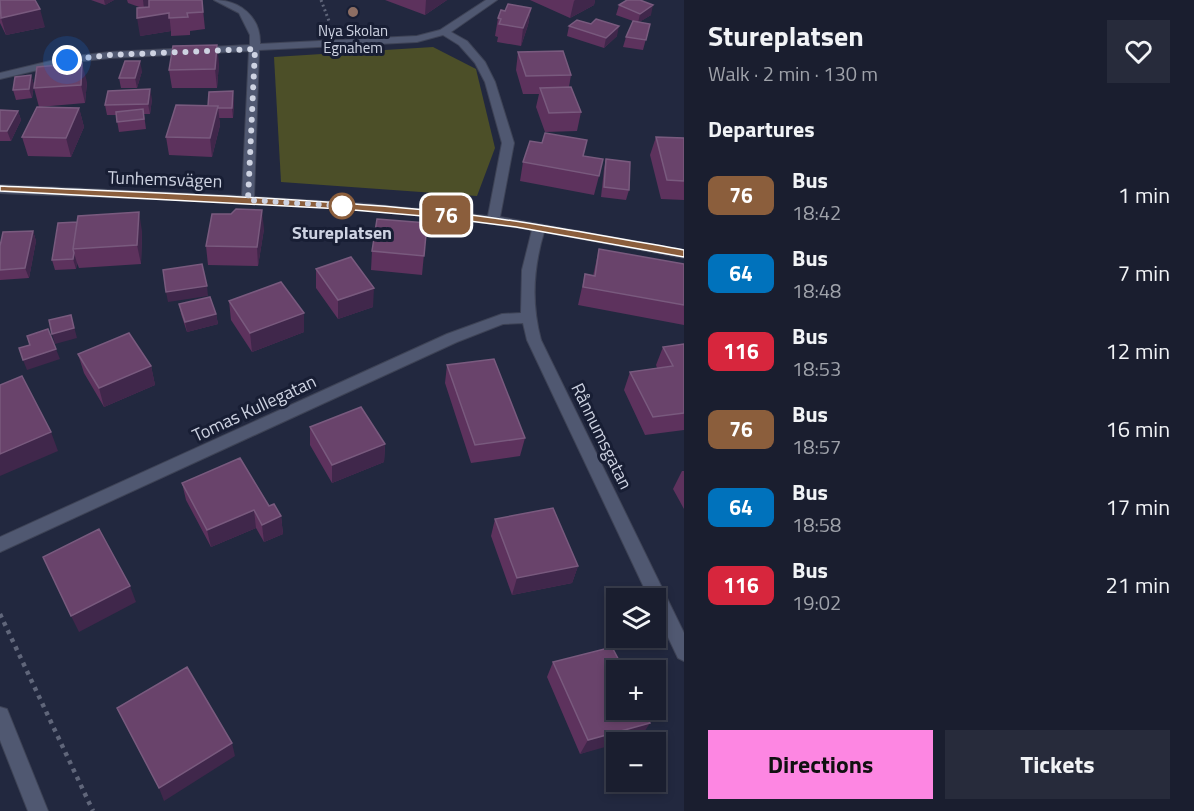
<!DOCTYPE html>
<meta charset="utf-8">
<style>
body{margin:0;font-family:"Titillium Web",sans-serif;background:#272b3b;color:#f1f3f6;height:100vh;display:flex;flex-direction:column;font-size:22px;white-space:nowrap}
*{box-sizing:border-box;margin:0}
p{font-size:20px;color:#9fa2aa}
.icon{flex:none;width:33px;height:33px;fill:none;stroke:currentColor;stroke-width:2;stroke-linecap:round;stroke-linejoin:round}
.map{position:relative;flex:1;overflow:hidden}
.details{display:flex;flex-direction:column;background:#1a1e2f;width:510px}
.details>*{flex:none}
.badge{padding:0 12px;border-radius:9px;font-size:21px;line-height:39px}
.fabs{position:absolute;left:606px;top:588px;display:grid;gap:12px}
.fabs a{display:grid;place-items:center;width:60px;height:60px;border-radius:0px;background:#1a1e2f;box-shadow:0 3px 9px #0003,0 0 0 2px #383c4b;font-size:30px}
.you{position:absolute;width:30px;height:30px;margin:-15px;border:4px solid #fff;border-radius:50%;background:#1a73e8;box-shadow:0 0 0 9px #1a73e833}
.map>.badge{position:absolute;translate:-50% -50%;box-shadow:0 0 0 3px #fff}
h2{padding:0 24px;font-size:22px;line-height:54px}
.round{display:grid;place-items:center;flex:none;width:63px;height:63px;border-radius:0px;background:#272b3b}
.headline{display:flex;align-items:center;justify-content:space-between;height:102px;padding:0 24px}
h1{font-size:28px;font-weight:700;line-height:45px}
.button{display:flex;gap:12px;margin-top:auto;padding:12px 24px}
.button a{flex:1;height:69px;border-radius:0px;background:#fd86e2;color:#111;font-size:24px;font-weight:700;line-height:69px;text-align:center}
.button a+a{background:#272b3b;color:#f1f3f6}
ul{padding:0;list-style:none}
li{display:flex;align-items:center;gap:18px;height:78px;padding:0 24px}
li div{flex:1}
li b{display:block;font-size:22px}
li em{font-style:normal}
li .badge{min-width:66px;font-weight:700;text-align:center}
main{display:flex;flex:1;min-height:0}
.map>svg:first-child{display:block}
.green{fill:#4c4f28}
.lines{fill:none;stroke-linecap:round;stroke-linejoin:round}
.minor-casing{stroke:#3e4356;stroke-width:2}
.path-far1{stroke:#60667a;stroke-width:3;stroke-dasharray:2 3;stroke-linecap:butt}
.path{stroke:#60667a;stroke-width:4.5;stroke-dasharray:4 5;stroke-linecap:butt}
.minor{fill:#505871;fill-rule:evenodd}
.wall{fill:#5d325d}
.shaded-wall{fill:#40274b}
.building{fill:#69436b;stroke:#795a7e;stroke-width:1.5}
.line{fill:#8b5e3c;stroke:#fff;stroke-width:1.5}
.walk{stroke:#ced3e2;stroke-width:6;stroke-dasharray:0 10.8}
.education-dot{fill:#8d6e63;stroke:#181e34;stroke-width:2}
.stop-dot{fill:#fff;stroke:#8b5e3c;stroke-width:3}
.labels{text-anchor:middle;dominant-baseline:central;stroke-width:6;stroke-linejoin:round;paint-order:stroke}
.far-poi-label{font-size:15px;fill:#ced3e2;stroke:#181e34}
.street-label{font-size:18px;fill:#ced3e2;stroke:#181e34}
.stop-label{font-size:18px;font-weight:bold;fill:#ced3e2;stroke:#181e34}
</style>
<main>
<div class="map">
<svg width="684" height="811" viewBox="0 0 684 811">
<rect width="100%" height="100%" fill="#22283f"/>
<path class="green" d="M433 47 476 69 495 148 477 196 281 182 274 57Z"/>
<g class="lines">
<defs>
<path id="minor" d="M214 0C240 0 261 17 260 44L417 36 440 30 486 0H497L451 32 467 41 485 62 495 82 514 143 500 217 684 250V258L544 232C533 269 531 303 541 340L684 633V661L678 658 656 612V598H649L527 340 523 323 503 324 457 342 0 552V537L447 334 502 314 521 313 522 270 532 230C357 201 177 201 0 193V185L242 196 249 51 110 58 67 63 0 79V73L67 57 110 52 250 45V35L239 13ZM443 35 459 45 475 63 485 82 502 143 488 216 369 204 254 197 259 50 417 42Z
M0 707 7 709 48 811H28L0 740Z"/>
</defs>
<use href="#minor" class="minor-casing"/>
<path class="path-far1" d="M321 0 329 21"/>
<path class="path" d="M0 614 93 811"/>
<use href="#minor" class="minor"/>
</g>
<path class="wall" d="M0 0 45 27 6 35 0 23Z
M91 0H114L105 5Z
M127 0H202L205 29 190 31V35L171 36V31L140 36 142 8 128 3Z
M385 0H447L425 15Z
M530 0H595L594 5 570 18Z
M619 5 651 15 639 22 650 24 643 50 623 47 626 37 633 21 616 15Z
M531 8 528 25 521 46 497 42 498 37 495 36 498 18 505 11Z
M591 24 617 36 604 48 567 36 569 26Z
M518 52 571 75 569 87 581 112 577 131 545 132 536 107 539 94H523L516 70Z
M219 63 217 88H172L169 70Z
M142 71 137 88H121L119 78Z
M31 75 34 85 32 98 16 100 13 90Z
M87 82 85 103 39 107 34 88Z
M152 99 150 114H144L146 129 119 132 116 115H107L105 105Z
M234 101 233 118H219L220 125 212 157 169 155 166 137 208 106Z
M79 108 84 127 71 157 28 156 22 137Z
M0 110 18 111 21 120 11 141H0Z
M656 137 684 138V200L661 199 650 155Z
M583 156 599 176 594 195 520 181 523 162Z
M606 159 629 190 626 200 601 197 604 169Z
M58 223 142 231 141 264 79 268 77 263 76 269 55 270 52 260Z
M427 223 422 275 371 270 372 251Z
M264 229 258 266 208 265 206 246Z
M33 231 36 241 29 278 0 280V246Z
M599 249 684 264V325L578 305 585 274 593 276Z
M316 269 373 307 338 319 316 288Z
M229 301 304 332 252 352 231 320Z
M179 304 216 314 218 324 187 332 181 314Z
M684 344V430L645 435 624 390 630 372 657 368 656 365 663 347Z
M78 354 151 366 155 385 104 407 84 373Z
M447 365 525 438 520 456 471 463 445 383Z
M310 427 385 444 384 462 332 483 310 445Z
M682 471H684V509L673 489Z
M182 483 269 506 281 516 283 534 264 542 256 528 211 547 186 500Z
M495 519 578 566 572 583 512 595 491 536Z
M553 662 641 737 621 742H616L580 754 547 677Z"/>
<path class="shaded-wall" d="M104 0H114L105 5Z
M143 0H158L144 9Z
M426 0H447L425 15Z
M575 0H595L594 5 570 18 574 1Z
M653 5 651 15 638 23 640 14Z
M531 8 528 25 521 46 523 28Z
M40 9 45 27 6 35 1 18Z
M169 13 171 31 140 36 137 18Z
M619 26 617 36 604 48 606 38Z
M217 45 219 63 217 88 215 69Z
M140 61 142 71 137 88 135 78Z
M82 63 87 82 85 103 81 85Z
M31 75 34 85 32 98 29 89Z
M150 89 152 99 150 114 148 104Z
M233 91 234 101 233 118 232 108Z
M218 106 220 125 212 157 210 138Z
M79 108 84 127 71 157 66 138Z
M18 111 21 120 11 141 7 131Z
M262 210 264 229 258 266 257 247Z
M139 212 142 231 141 264 137 245Z
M33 231 36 241 29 278 25 268Z
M74 253 77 263 76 269 73 259Z
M207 286 208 296 168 302 166 292Z
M374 288 373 307 338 319V300Z
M304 313V332L252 352 250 333Z
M216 314 218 324 187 332 185 322Z
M71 315 77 338 55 344 52 334Z
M56 349 60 359 27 370 23 360Z
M151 366 155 385 104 407 99 388Z
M51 432 58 451 0 476V454Z
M385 444 384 462 332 483V465Z
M254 510 256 528 211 547 207 530Z
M281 516 283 534 264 542 262 525Z
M578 566 572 583 512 595 517 578Z
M130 586 136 602 79 632 71 616Z
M650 723 641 737 621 742H616V744L580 754 588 740Z
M232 743 235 756 164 801 159 788Z"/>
<path class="building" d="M0 0H35L40 9 1 18Z
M149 0H202L203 12 187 13 188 17 169 18V13L137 18V8L149 7Z
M627 0H640L653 5 640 14 619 5Z
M508 4 531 8 523 28 499 24 501 19 498 18 501 10 505 11Z
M596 19 619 26 606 38 569 26 577 20 591 24Z
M633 21 650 24 646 40 626 37Z
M217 45 215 69 169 70 173 46Z
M563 51 571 75 526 76 518 52Z
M125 61H140L135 78H119Z
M82 63 81 85 34 88 37 67Z
M31 75 29 89 13 90 15 77Z
M571 87 581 112 549 113 540 88Z
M150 89 148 104 105 105 108 91Z
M233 91 232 108H218V106H208L209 92Z
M176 105 218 106 210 138 166 137Z
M37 107 79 108 66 138 22 137Z
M143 109 144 119 117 122 116 112Z
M0 110 18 111 7 131H0Z
M545 133 587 140 583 156 603 159 599 176 523 162 530 141 542 143Z
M656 137 684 138V181L667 180Z
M606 159 630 162 629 190 604 187Z
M236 209 262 210 257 247 206 246 212 214H231Z
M139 212 137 245 73 249 78 216Z
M377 219 427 223 424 256 372 251Z
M77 222 73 249 74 253 73 259 52 260 58 223Z
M33 231 25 268 0 270V246L3 232Z
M599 249 684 264V305L583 287 585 274 595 276Z
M351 257 374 288 338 300 316 269Z
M202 264 207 286 166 292 163 270Z
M281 282 304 313 250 333 229 301Z
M210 297 216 314 185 322 179 304Z
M71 315 74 328 52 334 49 320Z
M48 329 56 349 23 360 19 348 30 345 27 336Z
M129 333 151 366 99 388 78 354Z
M684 344V413L653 417 630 372 673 366 663 347Z
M494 359 525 438 475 445 447 365Z
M22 376 51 432 0 454V385Z
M361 407 385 444 332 465 310 427Z
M240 458 269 506 274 504 281 516 262 525 254 510 207 530 182 483Z
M553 508 578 566 517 578 495 519Z
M99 529 130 586 71 616 43 557Z
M612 647 624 670H616V710H643L650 723 588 740 553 662Z
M187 667 232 743 159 788 117 708Z"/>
<path class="line" d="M0 186C149 193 298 197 446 212 526 221 605 236 684 250V257L516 227 446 218 342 209 0 191Z"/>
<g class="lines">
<path class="walk" d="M67 60 110 55 255 49 248 200 342 206"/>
</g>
<circle class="education-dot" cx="353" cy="12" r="6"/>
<circle class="stop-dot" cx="342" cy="206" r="12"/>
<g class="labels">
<g class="far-poi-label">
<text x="353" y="30">Nya Skolan<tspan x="353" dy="17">Egnahem</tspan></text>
</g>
<g class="street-label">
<text transform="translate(165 179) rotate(2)">Tunhemsvägen</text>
<text transform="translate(254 408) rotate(-25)">Tomas Kullegatan</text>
<text transform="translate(602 436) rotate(64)">Rånnumsgatan</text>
</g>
<g class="stop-label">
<text x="342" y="232">Stureplatsen</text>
</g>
</g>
</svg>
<div class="fabs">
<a><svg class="icon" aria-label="layers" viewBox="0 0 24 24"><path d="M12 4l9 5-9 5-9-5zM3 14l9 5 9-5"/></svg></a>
<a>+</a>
<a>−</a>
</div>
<div class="you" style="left:67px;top:60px"></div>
<b class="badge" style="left:446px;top:215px;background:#8b5e3c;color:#fff">76</b>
</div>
<section class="details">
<div class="headline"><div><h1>Stureplatsen</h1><p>Walk · 2 min · 130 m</p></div><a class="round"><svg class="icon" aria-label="heart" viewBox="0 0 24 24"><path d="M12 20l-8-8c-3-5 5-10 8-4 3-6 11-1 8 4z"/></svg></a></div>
<h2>Departures</h2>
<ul>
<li><span class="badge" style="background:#8b5e3c;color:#fff">76</span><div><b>Bus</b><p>18:42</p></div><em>1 min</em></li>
<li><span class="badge" style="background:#0072bc;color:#fff">64</span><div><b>Bus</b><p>18:48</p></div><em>7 min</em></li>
<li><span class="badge" style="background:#d7263d;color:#fff">116</span><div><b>Bus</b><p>18:53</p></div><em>12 min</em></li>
<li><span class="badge" style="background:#8b5e3c;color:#fff">76</span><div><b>Bus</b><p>18:57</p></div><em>16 min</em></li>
<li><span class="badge" style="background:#0072bc;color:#fff">64</span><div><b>Bus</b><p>18:58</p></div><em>17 min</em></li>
<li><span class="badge" style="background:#d7263d;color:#fff">116</span><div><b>Bus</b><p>19:02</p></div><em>21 min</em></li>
</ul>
<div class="button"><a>Directions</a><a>Tickets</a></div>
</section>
</main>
